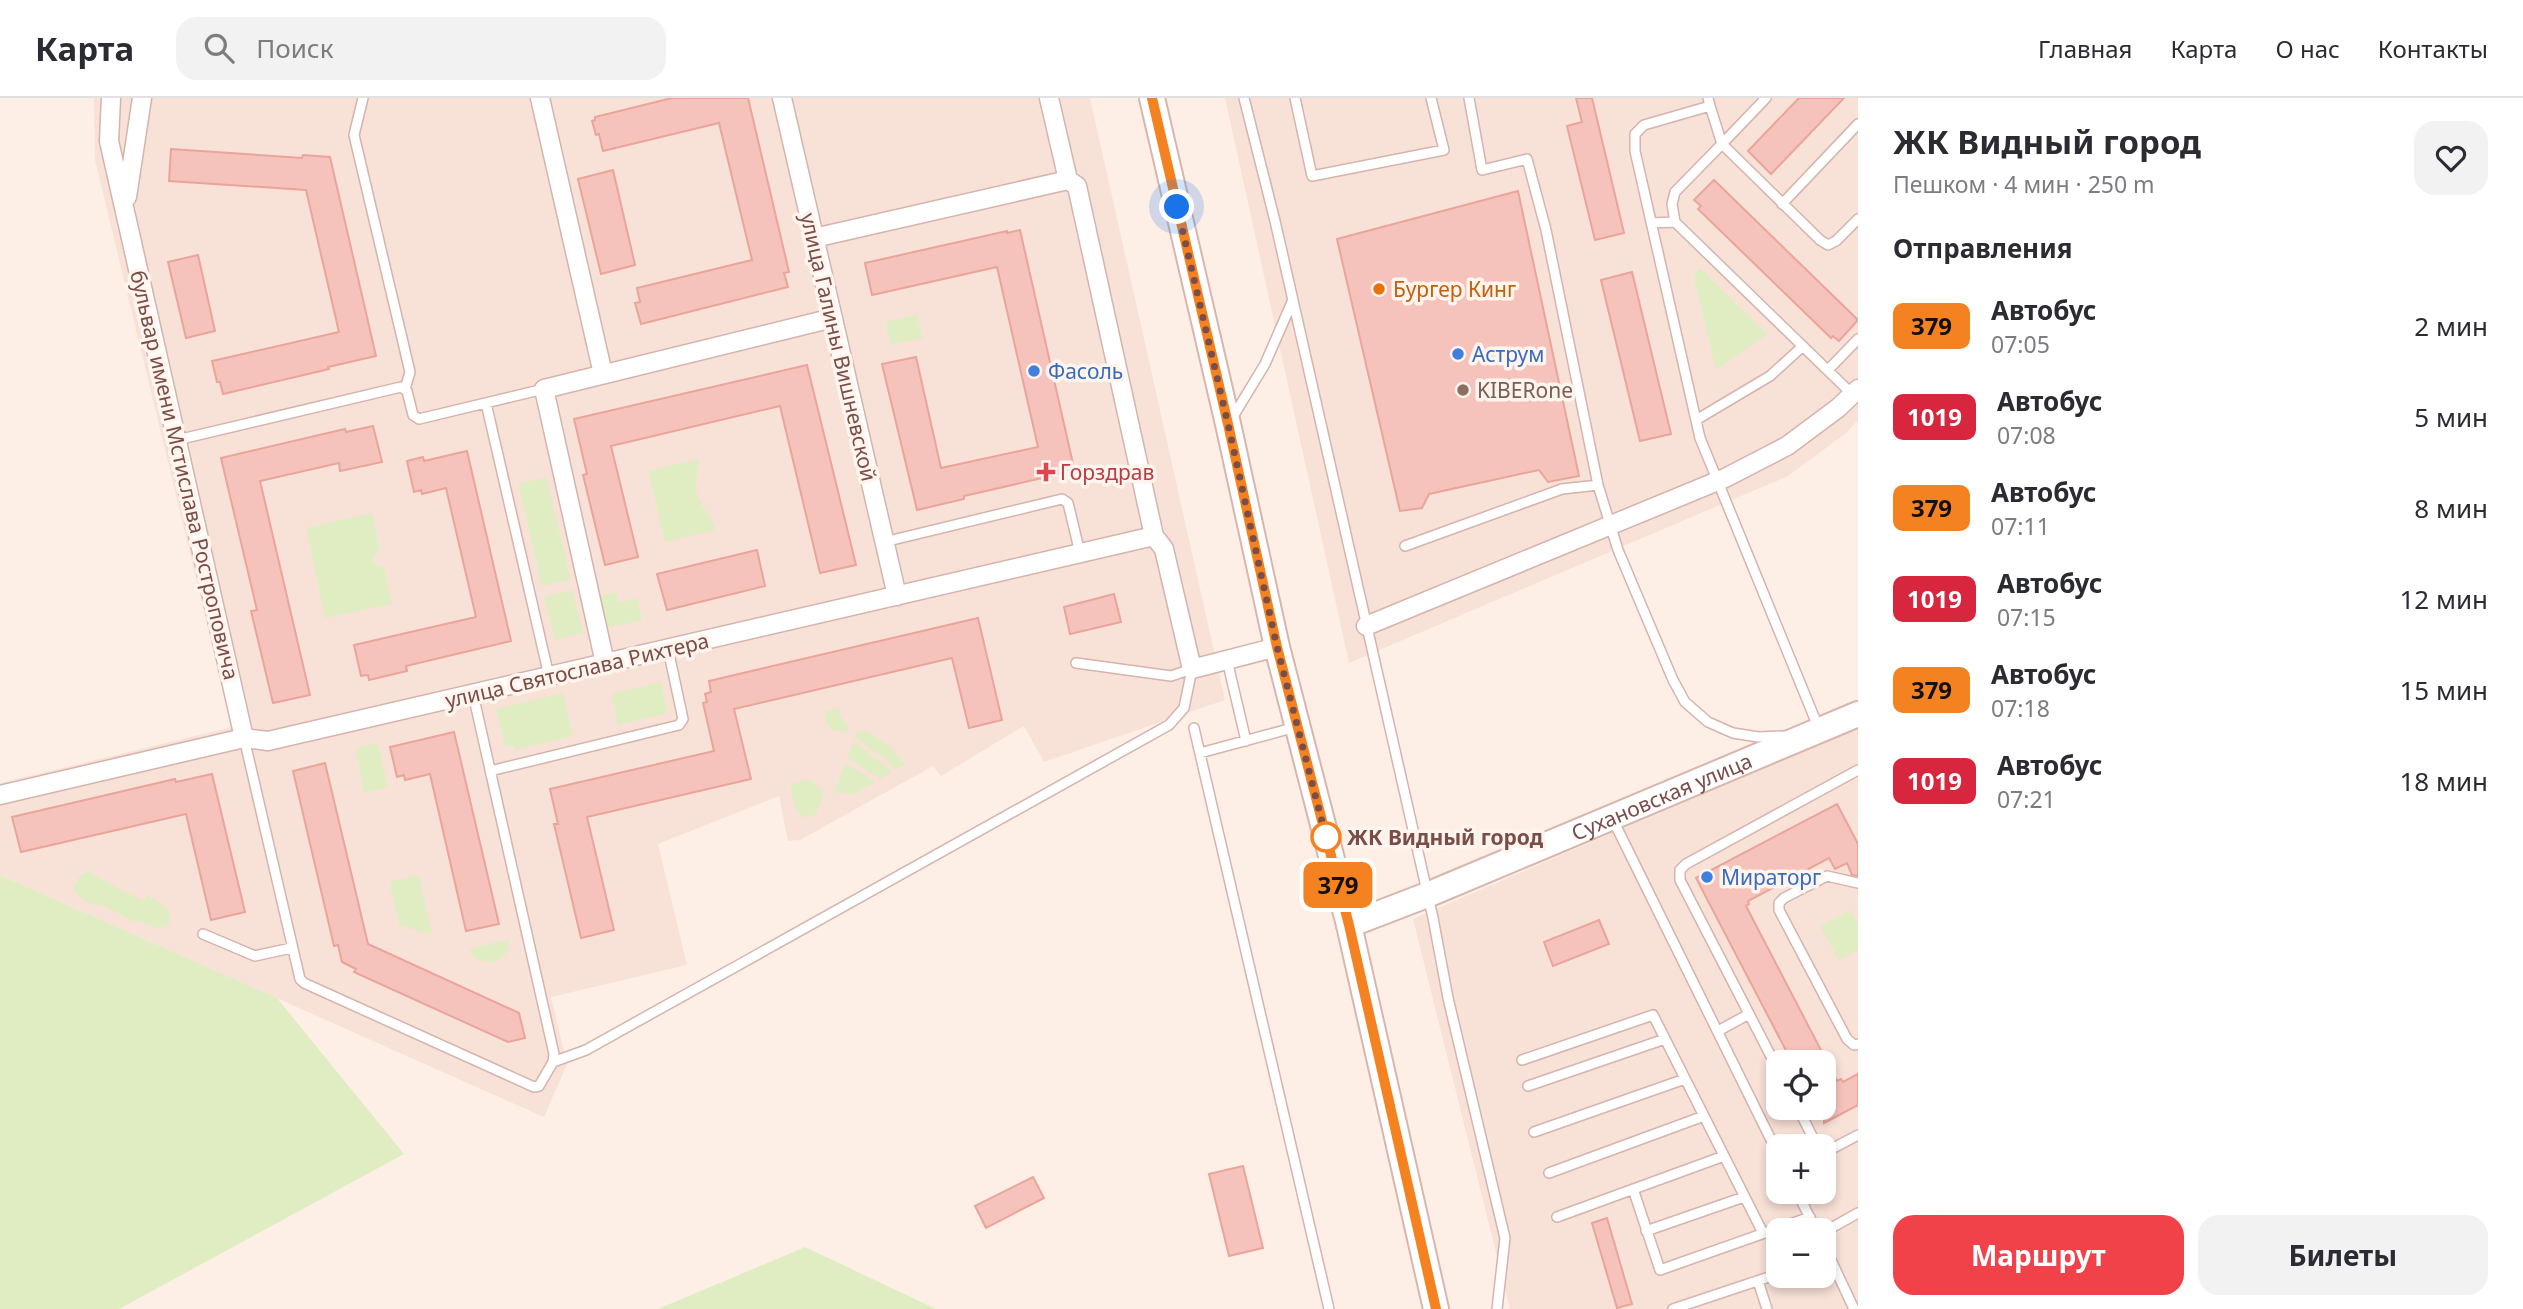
<!DOCTYPE html>
<html lang="ru">
<meta charset="utf-8">
<style>
body{margin:0;font-family:"Noto Sans",sans-serif;background:#f2f2f3;color:#2b2b33;height:100vh;display:flex;flex-direction:column;font-size:26px;white-space:nowrap}
*{box-sizing:border-box;margin:0}
p{font-size:23px;color:#7c7c81}
.icon{flex:none;width:38px;height:38px;fill:none;stroke:currentColor;stroke-width:2;stroke-linecap:round;stroke-linejoin:round}
.map{position:relative;flex:1;overflow:hidden}
.sheet{display:flex;flex-direction:column;background:#fff;width:665px}
.sheet>*{flex:none}
.badge{padding:0 14px;border-radius:10px;font-size:24px;line-height:46px}
.controls{position:absolute;left:1766px;top:952px;display:grid;gap:14px}
.controls a{display:grid;place-items:center;width:70px;height:70px;border-radius:14px;background:#fff;box-shadow:0 4px 10px #0003;font-size:35px}
.you{position:absolute;width:35px;height:35px;margin:-18px;border:5px solid #fff;border-radius:50%;background:#1a73e8;box-shadow:0 0 0 10px #1a73e833}
.map>.badge{position:absolute;translate:-50% -50%;box-shadow:0 0 0 4px #fff}
h2{padding:0 35px;font-size:26px;line-height:63px}
.round{display:grid;place-items:center;flex:none;width:74px;height:74px;border-radius:21px;background:#f2f2f3}
.headline{display:flex;align-items:center;justify-content:space-between;height:119px;padding:0 35px}
h1{font-size:33px;font-weight:700;line-height:52px}
.cta{display:flex;gap:14px;margin-top:auto;padding:14px 35px}
.cta a{flex:1;height:80px;border-radius:21px;background:#f1424a;color:#fff;font-size:28px;font-weight:700;line-height:80px;text-align:center}
.cta a+a{background:#f2f2f3;color:#2b2b33}
ul{padding:0;list-style:none}
li{display:flex;align-items:center;gap:21px;height:91px;padding:0 35px}
li div{flex:1}
li b{display:block;font-size:26px}
li em{font-style:normal}
li .badge{min-width:77px;font-weight:700;text-align:center}
header{display:flex;align-items:center;gap:42px;box-sizing:border-box;height:98px;padding:0 35px;background:#fff;border-bottom:2px solid #e1e1e2}
header strong{font-size:33px}
nav{display:flex;gap:38px;margin-inline-start:auto;font-size:24px}
.search{width:490px;height:63px;background:#f2f2f3;display:flex;align-items:center;gap:18px;box-sizing:border-box;padding:0 24px;border-radius:21px;color:#7c7c81;font-size:26px}
main{display:flex;flex:1;min-height:0}
.map>svg:first-child{display:block}
.residential{fill:#f8e1d7;fill-rule:evenodd}
.green{fill:#e0edc3}
.building{fill:#f6c3bc;stroke:#eaa49a;stroke-width:2}
.lines{fill:none;stroke-linecap:round;stroke-linejoin:round}
.lane-casing{stroke:#d4b4ad;stroke-width:12}
.street-casing{stroke:#d4b4ad;stroke-width:21}
.secondary-casing{stroke:#d9b5ad;stroke-width:28}
.lane{stroke:#fff;stroke-width:9}
.street{stroke:#fff;stroke-width:18}
.secondary{stroke:#fff;stroke-width:24}
.line-casing{stroke:#fff;stroke-width:16}
.line{stroke:#f58220;stroke-width:10}
.walk{stroke:#7a4d48;stroke-width:7;stroke-dasharray:0 12.6}
.food-dot{fill:#e8710a;stroke:#fff4ee;stroke-width:2.5}
.shop-dot{fill:#3f7fe0;stroke:#fff4ee;stroke-width:2.5}
.education-dot{fill:#8d6e63;stroke:#fff4ee;stroke-width:2.5}
.health-dot{fill:#e0444e;stroke:#fff4ee;stroke-width:2.5}
.stop-dot{fill:#fff;stroke:#f58220;stroke-width:3.5}
.labels{text-anchor:middle;dominant-baseline:central;stroke-width:7;stroke-linejoin:round;paint-order:stroke}
.food-label{font-size:21px;fill:#c56008;stroke:#fff4ee;text-anchor:start}
.street-label{font-size:21px;fill:#7a4d48;stroke:#fff4ee}
.shop-label{font-size:21px;fill:#366cbe;stroke:#fff4ee;text-anchor:start}
.education-label{font-size:21px;fill:#785e54;stroke:#fff4ee;text-anchor:start}
.health-label{font-size:21px;fill:#be3a42;stroke:#fff4ee;text-anchor:start}
.stop-label{font-size:21px;font-weight:bold;fill:#7a4d48;stroke:#fff4ee;text-anchor:start}
</style>
<header>
<strong>Карта</strong>
<div class="search"><svg class="icon" aria-label="search" viewBox="0 0 24 24"><circle cx="10" cy="10" r="6"/><path d="M15 15l6 6"/></svg>Поиск</div>
<nav><a>Главная</a><a>Карта</a><a>О нас</a><a>Контакты</a></nav>
</header>
<main>
<div class="map">
<svg width="1858" height="1211" viewBox="0 0 1858 1211">
<rect width="100%" height="100%" fill="#feefe6"/>
<path class="residential" d="M94 0H1090L1225 602 1044 664 1024 628 941 678 933 668 800 742 788 743 779 698 658 746 687 867 551 899 567 966 544 1019 0 777V685L232 629 95 62Z
M1225 0H1858V322L1845 336 1788 378 1349 565Z
M1858 629V1211H1510L1413 821ZM1778 964H1824V1010H1778ZM1778 1048H1824V1094H1778ZM1778 1132H1824V1178H1778Z"/>
<path class="green" d="M1700 170 1767 236 1716 272 1693 177Z
M917 217 923 240 890 247 885 224Z
M698 361C701 371 695 380 696 390 697 408 712 415 715 432L665 444 648 373Z
M546 379 571 482 542 488 518 386Z
M372 415 380 452 374 458 373 463 379 469H384L392 506 325 520 306 430Z
M572 492 583 535 555 542 544 499Z
M616 494 619 505 637 500 642 522 607 530 599 498Z
M661 584 668 615 618 627 611 596Z
M563 595 573 638 515 652 514 647 505 649 496 611Z
M839 610 840 618 848 629 846 634 832 632 827 626 824 614Z
M858 632C878 636 893 651 906 666L895 672 886 662 855 639Z
M854 643 892 674 881 681 847 660Z
M378 645 388 689 364 695 355 650Z
M845 665 876 684 853 697 839 694 833 696Z
M806 681 812 683 824 695 816 716 806 720 796 713 790 687Z
M89 773C100 780 132 799 144 802L148 797C160 807 178 811 167 829L156 830 148 826 132 823 105 808 89 805 76 796 74 789 80 777Z
M0 777 277 900 404 1056 119 1211H0Z
M419 777 432 835 427 836 399 827 389 784Z
M1850 812 1858 826V852L1839 862 1820 828Z
M509 841C509 854 504 861 493 865L476 861 469 851Z
M805 1149 936 1211H658Z"/>
<path class="building" d="M672 0H748L789 174 784 175 788 189 641 226 635 205 640 204 637 190 752 162 719 25 603 53 599 36 596 37 592 23 595 22V19Z
M1576 0H1592L1624 135 1595 142 1567 28 1582 24Z
M1799 0H1844L1771 76 1748 53Z
M171 51 302 60 303 57 330 59 376 258 328 269 329 271 223 296 220 284H217L212 263 339 234 306 92 169 83Z
M613 72 635 167 601 176 578 81Z
M1714 82 1858 222 1839 243 1833 238 1831 240 1698 111 1701 108 1694 102Z
M1518 93 1579 378 1548 384 1539 372 1429 396 1422 410 1400 413 1337 141Z
M1020 132 1074 370 1059 374 1060 376 964 398V401L917 412 882 266 916 259 941 370 1038 349 997 169 872 197 865 165 1007 133V135Z
M198 157 215 233 186 240 168 164Z
M1632 174 1671 336 1640 343 1601 182Z
M807 267 856 467 820 475 780 308 611 348 638 459 605 467 583 377 587 376 574 321Z
M373 328 382 364 340 373 339 365 260 383 310 597 273 605 251 513 257 512 221 360 345 331 346 334Z
M467 353 511 543 406 568 407 573 369 582 368 577 361 578 354 547 476 519 446 390 422 396 421 392 414 394 407 363 423 359 424 363Z
M757 452 765 488 667 512 657 476Z
M1114 496 1121 524 1070 536 1064 509Z
M978 520 1002 622 969 630 952 560 734 611 751 681 587 719 614 832 581 840 554 726H558L550 691 714 653 703 605 707 604 705 596 711 594 709 583Z
M454 634 499 826 466 833 430 676 405 682 404 677 397 679 390 649Z
M325 665 368 846 519 915 525 940 508 944 354 874 356 871 342 864 338 847 334 848 293 673Z
M212 676 245 814 211 822 186 716 21 754 12 719 175 681 176 684Z
M1837 706 1858 746V778L1852 777 1847 765 1835 771 1829 760 1748 803 1749 806 1746 808 1837 983 1841 981 1843 984 1858 976V1007L1824 1025V964H1792L1696 780Z
M1599 822 1609 846 1553 868 1544 844Z
M1243 1068 1263 1150 1229 1158 1209 1076Z
M1033 1079 1044 1100 986 1130 975 1108Z
M1607 1120 1632 1206 1617 1210 1592 1125Z"/>
<g class="lines">
<defs>
<path id="lane" d="M363 0 354 37 410 274 405 291
M1244 0 1275 123 1433 820 1448 900 1505 1140 1497 1211
M1295 0 1312 78 1444 52 1431 0
M1469 0 1482 72 1527 61 1546 132 1598 387 1618 452 1673 582 1685 604 1708 624 1733 635 1758 639 1783 638
M1708 0 1710 8 1644 27 1635 36V53L1700 340 1819 631
M1710 8 1722 46 1766 0
M1782 106 1858 26
M1651 125 1675 124
M1828 272 1858 241
M1852 296 1675 124 1672 106 1675 94 1722 46 1820 142 1828 147 1836 143 1858 121
M486 305 549 578
M1231 322 1265 266 1292 204
M1696 322 1770 278 1803 248
M177 342 401 289 407 293 413 317 419 321 544 291
M884 444 1062 401 1068 405 1080 455
M1405 448 1562 391 1598 387
M1227 562 1246 643
M1194 630 1329 1211
M244 640 300 881 304 885 534 989 539 988 553 964 554 956 473 596
M1200 655 1296 629
M490 673 679 627 683 621 668 551
M1613 722 1778 1056
M1858 785 1827 778 1784 800 1779 805V812L1847 941 1854 947 1858 946
M203 836 255 858 291 850
M1718 933 1749 916
M1522 962 1653 917 1763 1135
M553 964 586 952 1169 627 1184 610 1192 571 1171 578 1076 565
M1778 972 1680 782V772L1686 766 1858 672
M1528 988 1665 941
M1798 1010 1817 1048
M1534 1034 1685 981
M1824 1055 1858 1037
M1549 1075 1704 1018
M1633 1091 1660 1172 1810 1119
M1797 1094 1816 1132
M1557 1119 1724 1058
M1646 1133 1744 1099
M1824 1134 1858 1115
M1824 1147 1854 1211
M1758 1183 1767 1211
M1673 1211 1778 1176"/>
<path id="street" d="M111 0 109 43 244 640
M540 0 603 276
M782 0 897 498
M1049 0 1068 82
M127 99 142 0
M814 140 1068 82 1077 88 1154 438 1164 451 1192 571 1277 549
M1366 528 1725 380 1787 348 1838 310 1858 291
M605 565 544 291 833 220
M0 697 244 640 268 643 1154 438"/>
<g id="secondary">
<path d="M1152 0 1228 326 1277 549 1349 827 1436 1211"/>
<path id="s1" d="M1349 827 1427 797 1858 616"/>
</g>
</defs>
<use href="#lane" class="lane-casing"/>
<use href="#street" class="street-casing"/>
<use href="#secondary" class="secondary-casing"/>
<use href="#lane" class="lane"/>
<use href="#street" class="street"/>
<use href="#secondary" class="secondary"/>
</g>
<g class="lines">
<defs>
<path id="line" d="M1152 0 1228 326 1277 549 1349 827 1436 1211"/>
</defs>
<use href="#line" class="line-casing"/>
<use href="#line" class="line"/>
<path class="walk" d="M1177 109 1228 326 1277 549 1326 739"/>
</g>
<circle class="food-dot" cx="1379" cy="191" r="7"/>
<g class="shop-dot">
<circle cx="1458" cy="256" r="7"/>
<circle cx="1034" cy="273" r="7"/>
<circle cx="1707" cy="779" r="7"/>
</g>
<circle class="education-dot" cx="1463" cy="292" r="7"/>
<path class="health-dot" d="M1042.5 363.5h7v7h7v7h-7v7h-7v-7h-7v-7h7z"/>
<circle class="stop-dot" cx="1326" cy="739" r="14"/>
<g class="labels">
<g class="food-label">
<text x="1393" y="191">Бургер Кинг</text>
</g>
<g class="street-label">
<text transform="translate(839 249) rotate(77)">улица Галины Вишневской</text>
<text transform="translate(185 377) rotate(77)">бульвар имени Мстислава Ростроповича</text>
<text transform="translate(577 572) rotate(-13)">улица Святослава Рихтера</text>
<text stroke="none"><textPath href="#s1" startOffset="338">Сухановская улица</textPath></text>
</g>
<g class="shop-label">
<text x="1472" y="256">Аструм</text>
<text x="1048" y="273">Фасоль</text>
<text x="1721" y="779">Мираторг</text>
</g>
<g class="education-label">
<text x="1477" y="292">KIBERone</text>
</g>
<g class="health-label">
<text x="1060" y="374">Горздрав</text>
</g>
<g class="stop-label">
<text x="1347" y="739">ЖК Видный город</text>
</g>
</g>
</svg>
<div class="controls">
<a><svg class="icon" aria-label="locate" viewBox="0 0 24 24"><circle cx="12" cy="12" r="6"/><path d="M12 2v4M12 18v4M2 12h4M18 12h4"/></svg></a>
<a>+</a>
<a>−</a>
</div>
<div class="you" style="left:1177px;top:109px"></div>
<b class="badge" style="left:1338px;top:787px;background:#f58220;color:#111">379</b>
</div>
<section class="sheet">
<div class="headline"><div><h1>ЖК Видный город</h1><p>Пешком · 4 мин · 250 m</p></div><a class="round"><svg class="icon" aria-label="heart" viewBox="0 0 24 24"><path d="M12 20l-8-8c-3-5 5-10 8-4 3-6 11-1 8 4z"/></svg></a></div>
<h2>Отправления</h2>
<ul>
<li><span class="badge" style="background:#f58220;color:#111">379</span><div><b>Автобус</b><p>07:05</p></div><em>2 мин</em></li>
<li><span class="badge" style="background:#d7263d;color:#fff">1019</span><div><b>Автобус</b><p>07:08</p></div><em>5 мин</em></li>
<li><span class="badge" style="background:#f58220;color:#111">379</span><div><b>Автобус</b><p>07:11</p></div><em>8 мин</em></li>
<li><span class="badge" style="background:#d7263d;color:#fff">1019</span><div><b>Автобус</b><p>07:15</p></div><em>12 мин</em></li>
<li><span class="badge" style="background:#f58220;color:#111">379</span><div><b>Автобус</b><p>07:18</p></div><em>15 мин</em></li>
<li><span class="badge" style="background:#d7263d;color:#fff">1019</span><div><b>Автобус</b><p>07:21</p></div><em>18 мин</em></li>
</ul>
<div class="cta"><a>Маршрут</a><a>Билеты</a></div>
</section>
</main>
